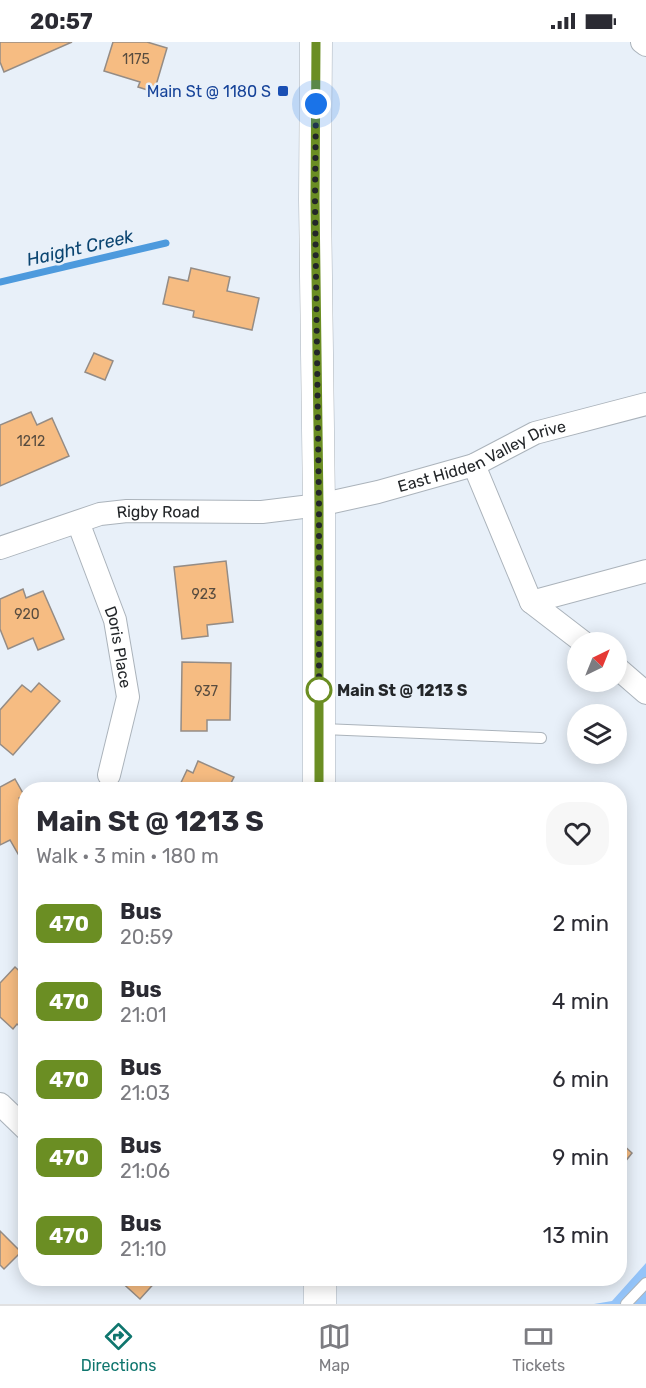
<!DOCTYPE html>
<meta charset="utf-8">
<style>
body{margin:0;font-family:Rubik,sans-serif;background:#f7f7f7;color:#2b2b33;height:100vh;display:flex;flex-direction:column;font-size:22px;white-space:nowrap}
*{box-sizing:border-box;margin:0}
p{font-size:20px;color:#7c7c81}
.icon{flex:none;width:33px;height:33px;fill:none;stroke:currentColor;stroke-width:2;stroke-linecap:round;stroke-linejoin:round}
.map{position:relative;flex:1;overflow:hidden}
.panel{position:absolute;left:18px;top:740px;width:609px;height:504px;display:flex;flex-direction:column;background:#fff;border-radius:24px;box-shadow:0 3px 15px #0003}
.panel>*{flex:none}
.badge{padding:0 12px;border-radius:9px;font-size:21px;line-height:39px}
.needle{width:39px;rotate:43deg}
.fabs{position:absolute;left:567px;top:590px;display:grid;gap:12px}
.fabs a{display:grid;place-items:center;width:60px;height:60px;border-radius:50%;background:#fff;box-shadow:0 3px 15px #0003;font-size:30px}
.you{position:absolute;width:30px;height:30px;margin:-15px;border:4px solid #fff;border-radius:50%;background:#1a73e8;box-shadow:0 0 0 9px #1a73e833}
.map>.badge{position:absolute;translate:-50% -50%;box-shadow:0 0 0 3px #fff}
.round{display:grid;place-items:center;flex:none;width:63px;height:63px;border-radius:24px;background:#f7f7f7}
.head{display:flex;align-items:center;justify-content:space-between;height:102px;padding:0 18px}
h1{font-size:28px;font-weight:700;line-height:45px}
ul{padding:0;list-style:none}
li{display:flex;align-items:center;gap:18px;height:78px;padding:0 18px}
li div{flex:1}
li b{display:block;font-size:22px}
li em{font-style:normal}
li .badge{min-width:66px;font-weight:700;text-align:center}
.status{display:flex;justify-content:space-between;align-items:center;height:42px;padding:0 30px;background:#fff;direction:ltr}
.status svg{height:16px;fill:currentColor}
.tabs{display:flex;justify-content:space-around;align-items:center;height:84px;border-top:2px solid #e1e1e2;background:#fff;font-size:16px;color:#7c7c81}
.tabs a{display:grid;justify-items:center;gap:3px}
.tabs .active{color:#0f766e}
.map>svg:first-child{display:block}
.green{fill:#94c4f9}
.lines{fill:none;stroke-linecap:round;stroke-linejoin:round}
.stream{stroke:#4d9add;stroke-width:7}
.building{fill:#f6bc82;stroke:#958c85;stroke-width:1.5}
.lane-casing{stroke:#abb3bb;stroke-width:12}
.street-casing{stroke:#abb3bb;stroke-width:24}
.secondary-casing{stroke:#abb3bb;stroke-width:33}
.lane{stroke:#fff;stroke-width:10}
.street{stroke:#fff;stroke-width:22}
.secondary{stroke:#fff;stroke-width:32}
.line-casing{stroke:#fff;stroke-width:14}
.line{stroke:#6b8e23;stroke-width:9}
.walk{stroke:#232629;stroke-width:6;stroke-dasharray:0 10.8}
.transit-dot{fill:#1a4fb4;stroke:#e8f0f9;stroke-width:2}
.stop-dot{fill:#fff;stroke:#6b8e23;stroke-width:3}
.labels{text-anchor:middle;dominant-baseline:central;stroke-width:5;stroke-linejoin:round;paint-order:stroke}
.number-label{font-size:14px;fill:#584c3f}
.transit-label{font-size:16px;fill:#164399;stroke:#e8f0f9;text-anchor:end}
.street-label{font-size:16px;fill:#232629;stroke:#e8f0f9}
.stop-label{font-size:16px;font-weight:bold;fill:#232629;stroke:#e8f0f9;text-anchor:start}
.water-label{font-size:18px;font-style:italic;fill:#0b4571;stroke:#e8f0f9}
</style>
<div class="status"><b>20:57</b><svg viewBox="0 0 49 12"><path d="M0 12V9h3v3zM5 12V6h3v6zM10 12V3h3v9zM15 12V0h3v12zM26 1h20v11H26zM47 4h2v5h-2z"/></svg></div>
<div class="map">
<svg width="646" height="1262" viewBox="0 0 646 1262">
<rect width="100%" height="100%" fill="#e8f0f9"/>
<path class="green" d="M646 1221V1262H594L612 1259Z"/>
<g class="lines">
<path class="stream" d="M0 240 166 201"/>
</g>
<path class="building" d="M0 0H72L4 30 0 20Z
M113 0H147L167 6 154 50 138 45 140 40 104 29Z
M191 226 230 235 227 249 259 256 252 288 193 275 194 269 163 262 169 235 188 239Z
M94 311 113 319 105 338 85 330Z
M31 370 37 383 52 376 69 414 0 444V383Z
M226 519 233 580 207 583 208 594 182 597 174 525Z
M23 547 26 556 43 549 64 597 38 608 33 596 8 607 0 587V557Z
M182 620 231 621 230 678H207V689H181Z
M39 641 60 659 13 713 0 702V668L22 643 31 650Z
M198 719 234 735 228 747H178L187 728 193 731Z
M15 737 24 753 19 756 26 767 25 824 10 798 0 803V745Z
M15 925 26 935V990L17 982 13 987 0 975V941Z
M620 1100 632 1111 620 1126Z
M0 1189 21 1210 4 1227 0 1223Z
M117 1236H159L140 1257Z"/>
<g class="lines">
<defs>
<path id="lane" d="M323 687 541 696
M626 1262 646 1241"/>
<g id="street">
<path d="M642 0 646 3"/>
<path d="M474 423 531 560 583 600"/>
<path id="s1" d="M78 480 115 578 128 655 109 733"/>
<path id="s2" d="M0 506 100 472 127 469 262 470 319 463 378 450 474 423 535 391 646 362"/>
<path d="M531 560 646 529"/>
<path d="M616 625 646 651"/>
<path d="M0 1062 26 1087"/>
</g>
<path id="secondary" d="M316 0 315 158 319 463V747
M320 1262V1236"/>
</defs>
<use href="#lane" class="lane-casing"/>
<use href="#street" class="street-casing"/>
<use href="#secondary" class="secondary-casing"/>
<use href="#lane" class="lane"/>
<use href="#street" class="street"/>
<use href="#secondary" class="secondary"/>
</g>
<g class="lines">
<defs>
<path id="line" d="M316 0 315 158 319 463V747"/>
</defs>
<use href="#line" class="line-casing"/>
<use href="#line" class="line"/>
<path class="walk" d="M316 62 315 158 319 463V648"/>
</g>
<rect class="transit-dot" x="277" y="43" width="12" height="12" rx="3"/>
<circle class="stop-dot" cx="319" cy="648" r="12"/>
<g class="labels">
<g class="number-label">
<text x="136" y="17">1175</text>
<text x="31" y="399">1212</text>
<text x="204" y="552">923</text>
<text x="27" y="572">920</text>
<text x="206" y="649">937</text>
</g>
<g class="transit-label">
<text x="271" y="49">Main St @ 1180 S</text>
</g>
<g class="street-label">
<text stroke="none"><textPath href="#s2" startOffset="496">East Hidden Valley Drive</textPath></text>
<text stroke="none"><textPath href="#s2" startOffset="164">Rigby Road</textPath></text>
<text stroke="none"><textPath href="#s1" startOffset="132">Doris Place</textPath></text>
</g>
<g class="stop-label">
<text x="337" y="648">Main St @ 1213 S</text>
</g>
<g class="water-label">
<text transform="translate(80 206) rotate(-13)">Haight Creek</text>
</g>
</g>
</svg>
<div class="fabs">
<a><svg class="needle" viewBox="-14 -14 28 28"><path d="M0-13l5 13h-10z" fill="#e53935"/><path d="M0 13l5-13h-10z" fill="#7c7c81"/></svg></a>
<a><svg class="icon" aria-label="layers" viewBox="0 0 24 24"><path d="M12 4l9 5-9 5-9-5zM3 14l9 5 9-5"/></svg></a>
</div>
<div class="you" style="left:316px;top:62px"></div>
<section class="panel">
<div class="head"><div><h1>Main St @ 1213 S</h1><p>Walk · 3 min · 180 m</p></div><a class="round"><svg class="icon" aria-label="heart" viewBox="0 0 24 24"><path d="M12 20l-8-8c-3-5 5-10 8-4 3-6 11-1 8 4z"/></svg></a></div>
<ul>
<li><span class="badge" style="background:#6b8e23;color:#fff">470</span><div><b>Bus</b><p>20:59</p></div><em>2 min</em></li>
<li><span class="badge" style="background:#6b8e23;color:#fff">470</span><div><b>Bus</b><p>21:01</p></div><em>4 min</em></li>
<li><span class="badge" style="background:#6b8e23;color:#fff">470</span><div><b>Bus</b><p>21:03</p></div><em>6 min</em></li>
<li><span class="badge" style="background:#6b8e23;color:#fff">470</span><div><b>Bus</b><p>21:06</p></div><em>9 min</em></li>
<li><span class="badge" style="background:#6b8e23;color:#fff">470</span><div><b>Bus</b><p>21:10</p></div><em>13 min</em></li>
</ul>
</section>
</div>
<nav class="tabs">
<a class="active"><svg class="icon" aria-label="directions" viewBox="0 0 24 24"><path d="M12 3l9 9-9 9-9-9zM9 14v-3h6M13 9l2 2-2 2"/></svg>Directions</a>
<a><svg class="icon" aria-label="map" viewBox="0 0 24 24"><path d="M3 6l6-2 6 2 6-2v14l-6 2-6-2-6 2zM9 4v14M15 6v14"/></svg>Map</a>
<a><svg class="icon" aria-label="tickets" viewBox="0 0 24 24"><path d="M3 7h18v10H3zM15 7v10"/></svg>Tickets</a>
</nav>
